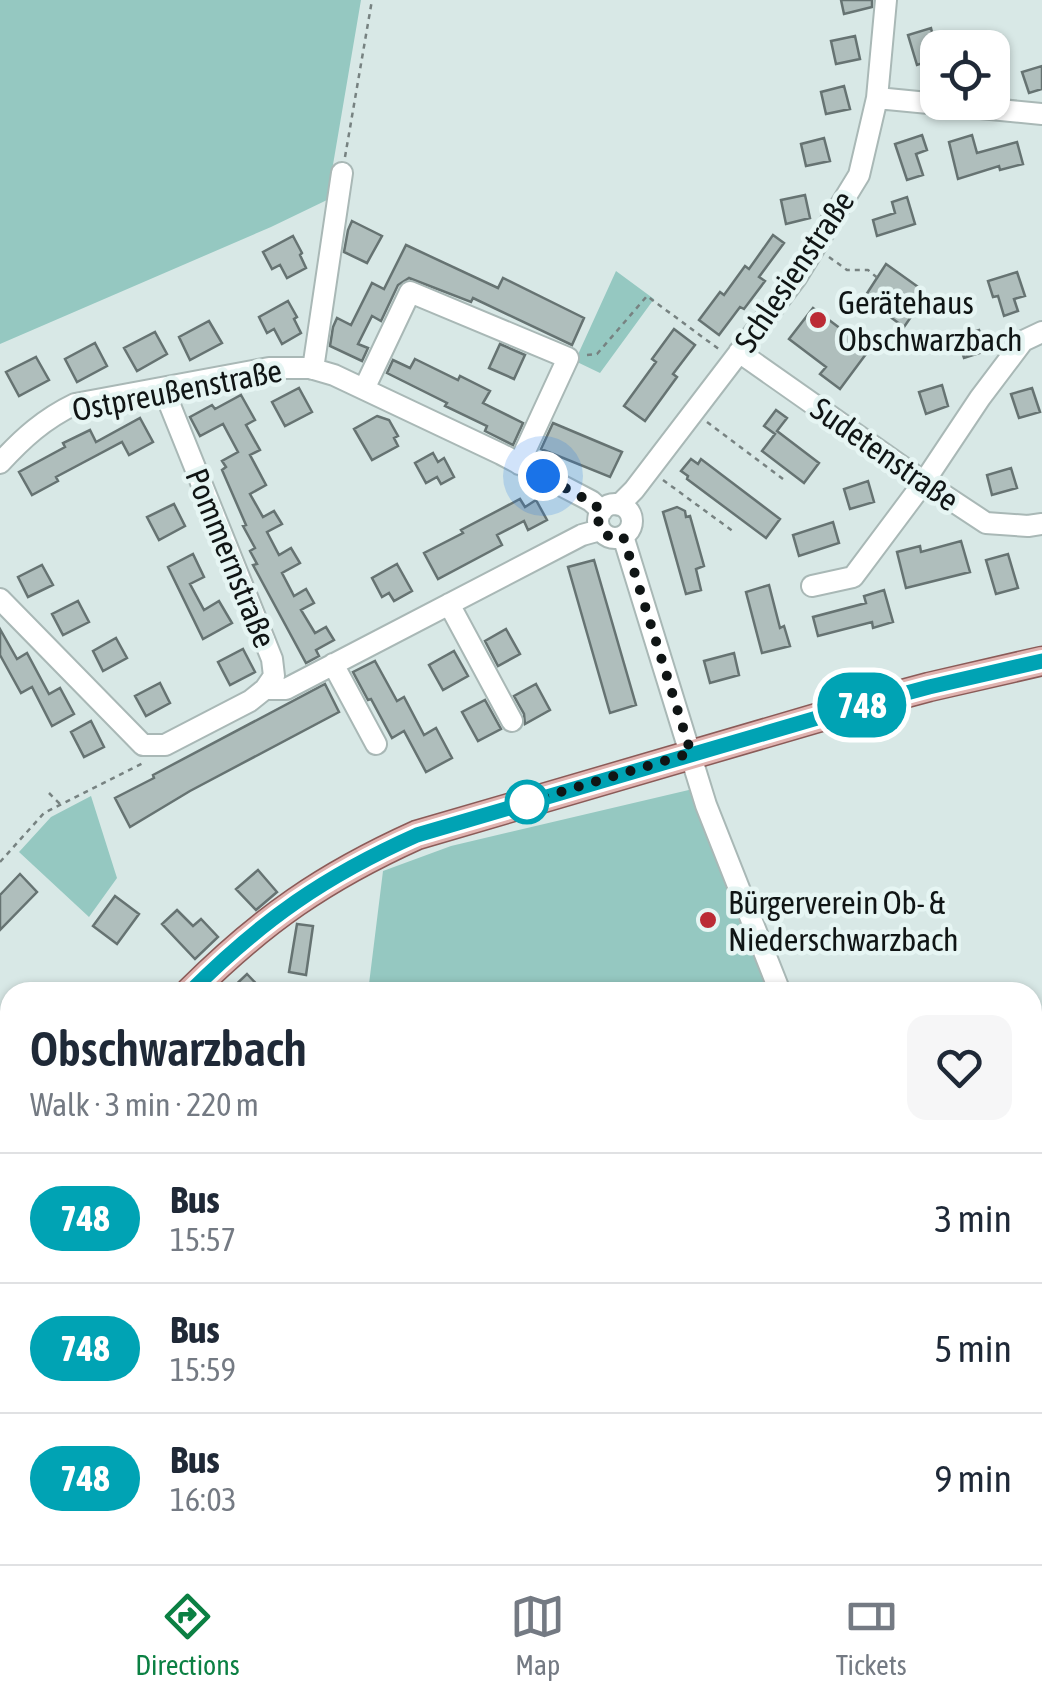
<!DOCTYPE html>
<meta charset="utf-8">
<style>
body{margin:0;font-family:"Asap Condensed",sans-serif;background:#f6f6f7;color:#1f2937;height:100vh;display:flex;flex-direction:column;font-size:38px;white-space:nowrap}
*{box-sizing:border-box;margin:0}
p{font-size:32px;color:#747a83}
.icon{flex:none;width:55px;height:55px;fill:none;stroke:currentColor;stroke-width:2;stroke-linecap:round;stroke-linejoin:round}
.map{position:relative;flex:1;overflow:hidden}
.side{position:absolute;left:0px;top:982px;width:1042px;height:582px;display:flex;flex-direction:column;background:#fff;border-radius:30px 30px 0 0;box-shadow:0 2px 8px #0004}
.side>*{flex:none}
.badge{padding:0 20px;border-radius:32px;font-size:35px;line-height:65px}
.controls{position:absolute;left:920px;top:30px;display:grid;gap:20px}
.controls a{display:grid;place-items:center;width:90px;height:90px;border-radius:20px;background:#fff;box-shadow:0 2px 8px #0004;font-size:50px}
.you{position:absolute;width:50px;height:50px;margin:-25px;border:8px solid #fff;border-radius:50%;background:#1a73e8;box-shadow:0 0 0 15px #1a73e833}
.map>.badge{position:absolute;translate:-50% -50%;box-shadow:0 0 0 5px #fff}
.round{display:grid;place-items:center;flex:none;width:105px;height:105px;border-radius:20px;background:#f6f6f7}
.head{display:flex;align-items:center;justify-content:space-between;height:170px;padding:0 30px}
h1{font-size:48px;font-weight:600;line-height:75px}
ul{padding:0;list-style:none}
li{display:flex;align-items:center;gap:30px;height:130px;padding:0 30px;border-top:2px solid #e0e1e3}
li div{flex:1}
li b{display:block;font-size:38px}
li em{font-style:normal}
li .badge{min-width:110px;font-weight:700;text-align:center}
.menu{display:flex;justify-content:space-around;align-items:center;height:140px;border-top:2px solid #e0e1e3;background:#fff;font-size:28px;color:#747a83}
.menu a{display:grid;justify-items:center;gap:5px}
.menu .current{color:#0b8043}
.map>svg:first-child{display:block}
.green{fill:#95c8c1}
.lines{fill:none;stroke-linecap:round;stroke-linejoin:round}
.stream{stroke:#5b9992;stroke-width:5}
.building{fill:#afbebc;stroke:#667372;stroke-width:2.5}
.minor-casing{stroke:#a9b8b6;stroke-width:24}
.major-casing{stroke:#8a5b58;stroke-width:31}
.path{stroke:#778281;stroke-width:2.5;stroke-dasharray:5 5;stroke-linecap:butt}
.minor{stroke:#fff;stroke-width:20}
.major{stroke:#e0b3b0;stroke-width:28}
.line-casing{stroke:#fff;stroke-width:22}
.line{stroke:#00a3b4;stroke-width:15}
.walk{stroke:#101515;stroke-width:10;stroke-dasharray:0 18}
.poi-dot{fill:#bb2b35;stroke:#e6f5f3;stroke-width:4}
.stop-dot{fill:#fff;stroke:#00a3b4;stroke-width:5}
.labels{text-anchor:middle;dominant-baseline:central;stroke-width:9;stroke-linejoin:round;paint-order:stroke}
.street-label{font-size:32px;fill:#101515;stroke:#e6f5f3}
.poi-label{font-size:32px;fill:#101515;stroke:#e6f5f3;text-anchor:start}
</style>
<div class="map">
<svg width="1042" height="1564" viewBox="0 0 1042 1564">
<rect width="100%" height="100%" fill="#d8e8e6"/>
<path class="green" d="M0 0H361L327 200 271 227 0 344Z
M616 271 654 299 600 373 575 361Z
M693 789 771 992H368L383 871 451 846Z
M91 796 117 878 89 917 19 852 51 817Z
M10 1169V1343L0 1345V1175Z
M1042 1276V1463L1033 1460 1032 1277Z
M744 1555H896L893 1564H749Z"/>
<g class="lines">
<path class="stream" d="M1032 1488H1042"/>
</g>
<path class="building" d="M841 0H872V7L844 14Z
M931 28 938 58 917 65 908 35Z
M855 36 860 59 836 64 831 41Z
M1042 66V89L1029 93 1022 72Z
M844 86 850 109 826 114 821 92Z
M922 135 927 150 916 154 923 175 907 180 895 144Z
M972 135 977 153 1017 142 1023 164 1000 170 999 166 958 179 949 142Z
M824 138 830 161 806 166 801 144Z
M805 195 810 218 786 224 781 200Z
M907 197 915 224 877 236 873 220 895 213 892 202Z
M352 221 382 236 367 263 344 252 348 230Z
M773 235 784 243 759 277 765 281 744 309 740 307 719 335 699 320 720 292 724 295 745 266 749 269Z
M293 236 302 253 300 255 306 268 287 278 280 265 272 269 263 252Z
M406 245 498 288 503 278 584 318 572 345 473 298 471 302 409 278 398 285 381 321 372 316 358 344 368 348 362 361 330 346 333 327 337 318 351 325 372 283 384 289Z
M886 264 921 289 909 306 915 311 904 327 864 298Z
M1017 272 1025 296 1014 299 1018 311 1004 316 998 296 993 297 988 281Z
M288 301 297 317 294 319 301 333 282 344 274 329 267 333 259 317Z
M813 308 869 350 840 389 820 374 826 367 789 339Z
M209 321 222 343 190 360 179 337Z
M674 329 695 345 673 374 677 377 645 421 624 406 656 362 652 359Z
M979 330 986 351 964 358 957 337Z
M155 332 167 354 137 371 124 348Z
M95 343 107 366 77 382 65 359Z
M500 344 525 355 514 379 489 368Z
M36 357 49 380 19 396 6 372Z
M415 359 458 380 460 376 490 391 483 403 523 423 513 445 485 431 487 426 445 406 447 403 387 373 393 360 410 368Z
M942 385 948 406 926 414 919 392Z
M299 388 312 412 285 426 272 402Z
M1032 388 1040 412 1019 418 1011 394Z
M241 395 255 420 246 425 260 450 250 455 266 485 250 494 263 517 274 511 282 524 267 532 279 555 291 548 300 563 282 573 294 596 306 589 314 603 301 610 315 633 326 627 334 640 316 650 319 656 306 663 253 565 257 564 250 551 255 548 243 526 246 525 222 470 226 467 222 461 238 452 223 424 200 436 190 417 212 405 215 409Z
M776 410 787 418 777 431 819 463 804 483 762 451 775 434 764 426Z
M377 416 389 420 398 436 394 438 398 446 372 460 354 429Z
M140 418 153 442 129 455 122 442 56 477 58 481 32 495 19 472 65 447 63 443 90 430 96 442Z
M553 423 622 452 610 477 541 449Z
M433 453 438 462 444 458 454 477 441 484 437 477 426 483 415 463Z
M691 459 698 464 701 459 780 519 766 538 687 479 688 476 681 471Z
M1011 468 1017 488 992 495 987 475Z
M868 481 874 502 850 509 844 489Z
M520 499 525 507 536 500 547 520 528 530 524 521 497 535 502 545 438 579 424 553 463 533 461 530Z
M174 504 185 526 159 540 147 517Z
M677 507 685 511 686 517 690 516 704 566 696 569 701 590 686 594 663 512Z
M833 522 839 543 799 556 793 535Z
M961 541 970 572 906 588 897 552 920 546 921 552Z
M193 554 204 577 190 584 204 610 219 601 232 623 203 639 168 567Z
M1008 554 1018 588 996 594 986 560Z
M594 560 636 705 610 713 568 567Z
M397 564 412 591 394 601 389 593 382 597 372 578Z
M42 565 53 585 28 597 18 577Z
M769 585 780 628 784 626 790 646 762 653 746 592Z
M884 590 893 622 873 628 872 622 818 636 813 617 866 603 864 596Z
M78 601 89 622 63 635 52 614Z
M0 629 17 659 27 653 49 694 60 688 74 714 52 726 32 687 21 693 0 655Z
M506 629 520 654 498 666 485 641Z
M116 638 127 658 103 671 93 651Z
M243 649 255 672 230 685 218 662Z
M454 651 468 676 443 690 429 665Z
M734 653 739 675 710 683 704 661Z
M375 661 397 701 404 697 424 735 436 728 452 758 426 772 404 731 392 738 371 699 368 700 353 672Z
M160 683 170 703 146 716 135 696Z
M325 684 339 712 190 791 130 827 115 798 154 778 153 775Z
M536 684 550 710 525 724 524 714 514 696Z
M485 700 501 729 478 741 462 712Z
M91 721 104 747 84 757 71 732Z
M258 870 277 892 256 910 236 889Z
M20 874 37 892 0 930V895Z
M115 896 139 914 117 944 93 926Z
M177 910 193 926 201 919 218 937 195 959 162 924Z
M297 924 313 926 306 975 289 972Z
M247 974 264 992H228Z"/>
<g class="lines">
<defs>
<path id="minor" d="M877 98 1042 114
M739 352 924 482 986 523 1028 526 1042 524
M313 369 342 173
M364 389 410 292 568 358 519 464
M0 463C23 438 44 419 75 404L269 368H310L334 375 501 454 591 501 602 511
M598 521a17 17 0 1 1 34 0a17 17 0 1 1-34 0Z
M619 505 634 490 796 278 859 175 877 98 886 0
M623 536 706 805 780 992
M812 586 853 577 924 482 980 398 1023 341 1042 332
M0 599 143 745H165L250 701 265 689 274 676 272 659 163 388
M449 604 512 721
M333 664 376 744
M265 689H286L582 535 600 530
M893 1564 897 1555"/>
<path id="major" d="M190 992C262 920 324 877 417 835L858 706 929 687 1042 661
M0 1145 10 1138"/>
</defs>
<use href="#minor" class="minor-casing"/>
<use href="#major" class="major-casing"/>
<path class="path" d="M345 157 372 0
M829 257 847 270H868L880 280
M587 355 597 354 647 296 720 350
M707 422 783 479
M663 480 734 532
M834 737 850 732
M49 793 61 805
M0 862 44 813 145 762"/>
<use href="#minor" class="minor"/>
<use href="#major" class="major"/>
</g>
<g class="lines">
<defs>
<path id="line" d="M190 992C262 920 325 876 417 835L858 706 929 687 1042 661"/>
</defs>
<use href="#line" class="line-casing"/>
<use href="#line" class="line"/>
<path class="walk" d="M527 802 691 753 623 536C611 540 602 535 598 523L602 511 591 502 543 476"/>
</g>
<g class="poi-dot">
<circle cx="818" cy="320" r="10"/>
<circle cx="708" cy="920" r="10"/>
</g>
<circle class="stop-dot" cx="527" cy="802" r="20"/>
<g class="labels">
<g class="street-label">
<text transform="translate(794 271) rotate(-56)">Schlesienstraße</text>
<text transform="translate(177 390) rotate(-11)">Ostpreußenstraße</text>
<text transform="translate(885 454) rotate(35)">Sudetenstraße</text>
<text transform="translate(231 558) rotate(68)">Pommernstraße</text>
</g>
<g class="poi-label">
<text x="838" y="302">Gerätehaus<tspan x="838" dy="37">Obschwarzbach</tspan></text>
<text x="728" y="902">Bürgerverein Ob- &amp;<tspan x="728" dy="37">Niederschwarzbach</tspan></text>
</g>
</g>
</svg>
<div class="controls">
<a><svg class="icon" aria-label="locate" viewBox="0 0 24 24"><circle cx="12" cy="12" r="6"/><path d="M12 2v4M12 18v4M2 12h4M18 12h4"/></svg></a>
</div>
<div class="you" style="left:543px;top:476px"></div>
<b class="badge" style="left:862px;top:705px;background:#00a3b4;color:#fff">748</b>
<section class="side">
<div class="head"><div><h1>Obschwarzbach</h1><p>Walk · 3 min · 220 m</p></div><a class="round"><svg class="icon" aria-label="heart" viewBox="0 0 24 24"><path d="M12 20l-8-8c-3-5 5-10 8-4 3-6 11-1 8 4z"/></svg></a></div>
<ul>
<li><span class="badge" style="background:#00a3b4;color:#fff">748</span><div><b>Bus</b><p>15:57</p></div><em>3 min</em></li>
<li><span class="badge" style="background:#00a3b4;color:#fff">748</span><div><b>Bus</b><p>15:59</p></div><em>5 min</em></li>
<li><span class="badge" style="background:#00a3b4;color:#fff">748</span><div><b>Bus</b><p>16:03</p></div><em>9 min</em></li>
</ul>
</section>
</div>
<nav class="menu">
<a class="current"><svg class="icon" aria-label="directions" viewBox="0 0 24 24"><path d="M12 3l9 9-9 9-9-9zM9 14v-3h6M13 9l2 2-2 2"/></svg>Directions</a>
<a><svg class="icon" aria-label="map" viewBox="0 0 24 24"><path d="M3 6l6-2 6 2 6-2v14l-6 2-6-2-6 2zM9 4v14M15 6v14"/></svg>Map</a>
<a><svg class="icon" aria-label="tickets" viewBox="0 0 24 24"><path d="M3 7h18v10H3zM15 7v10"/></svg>Tickets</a>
</nav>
